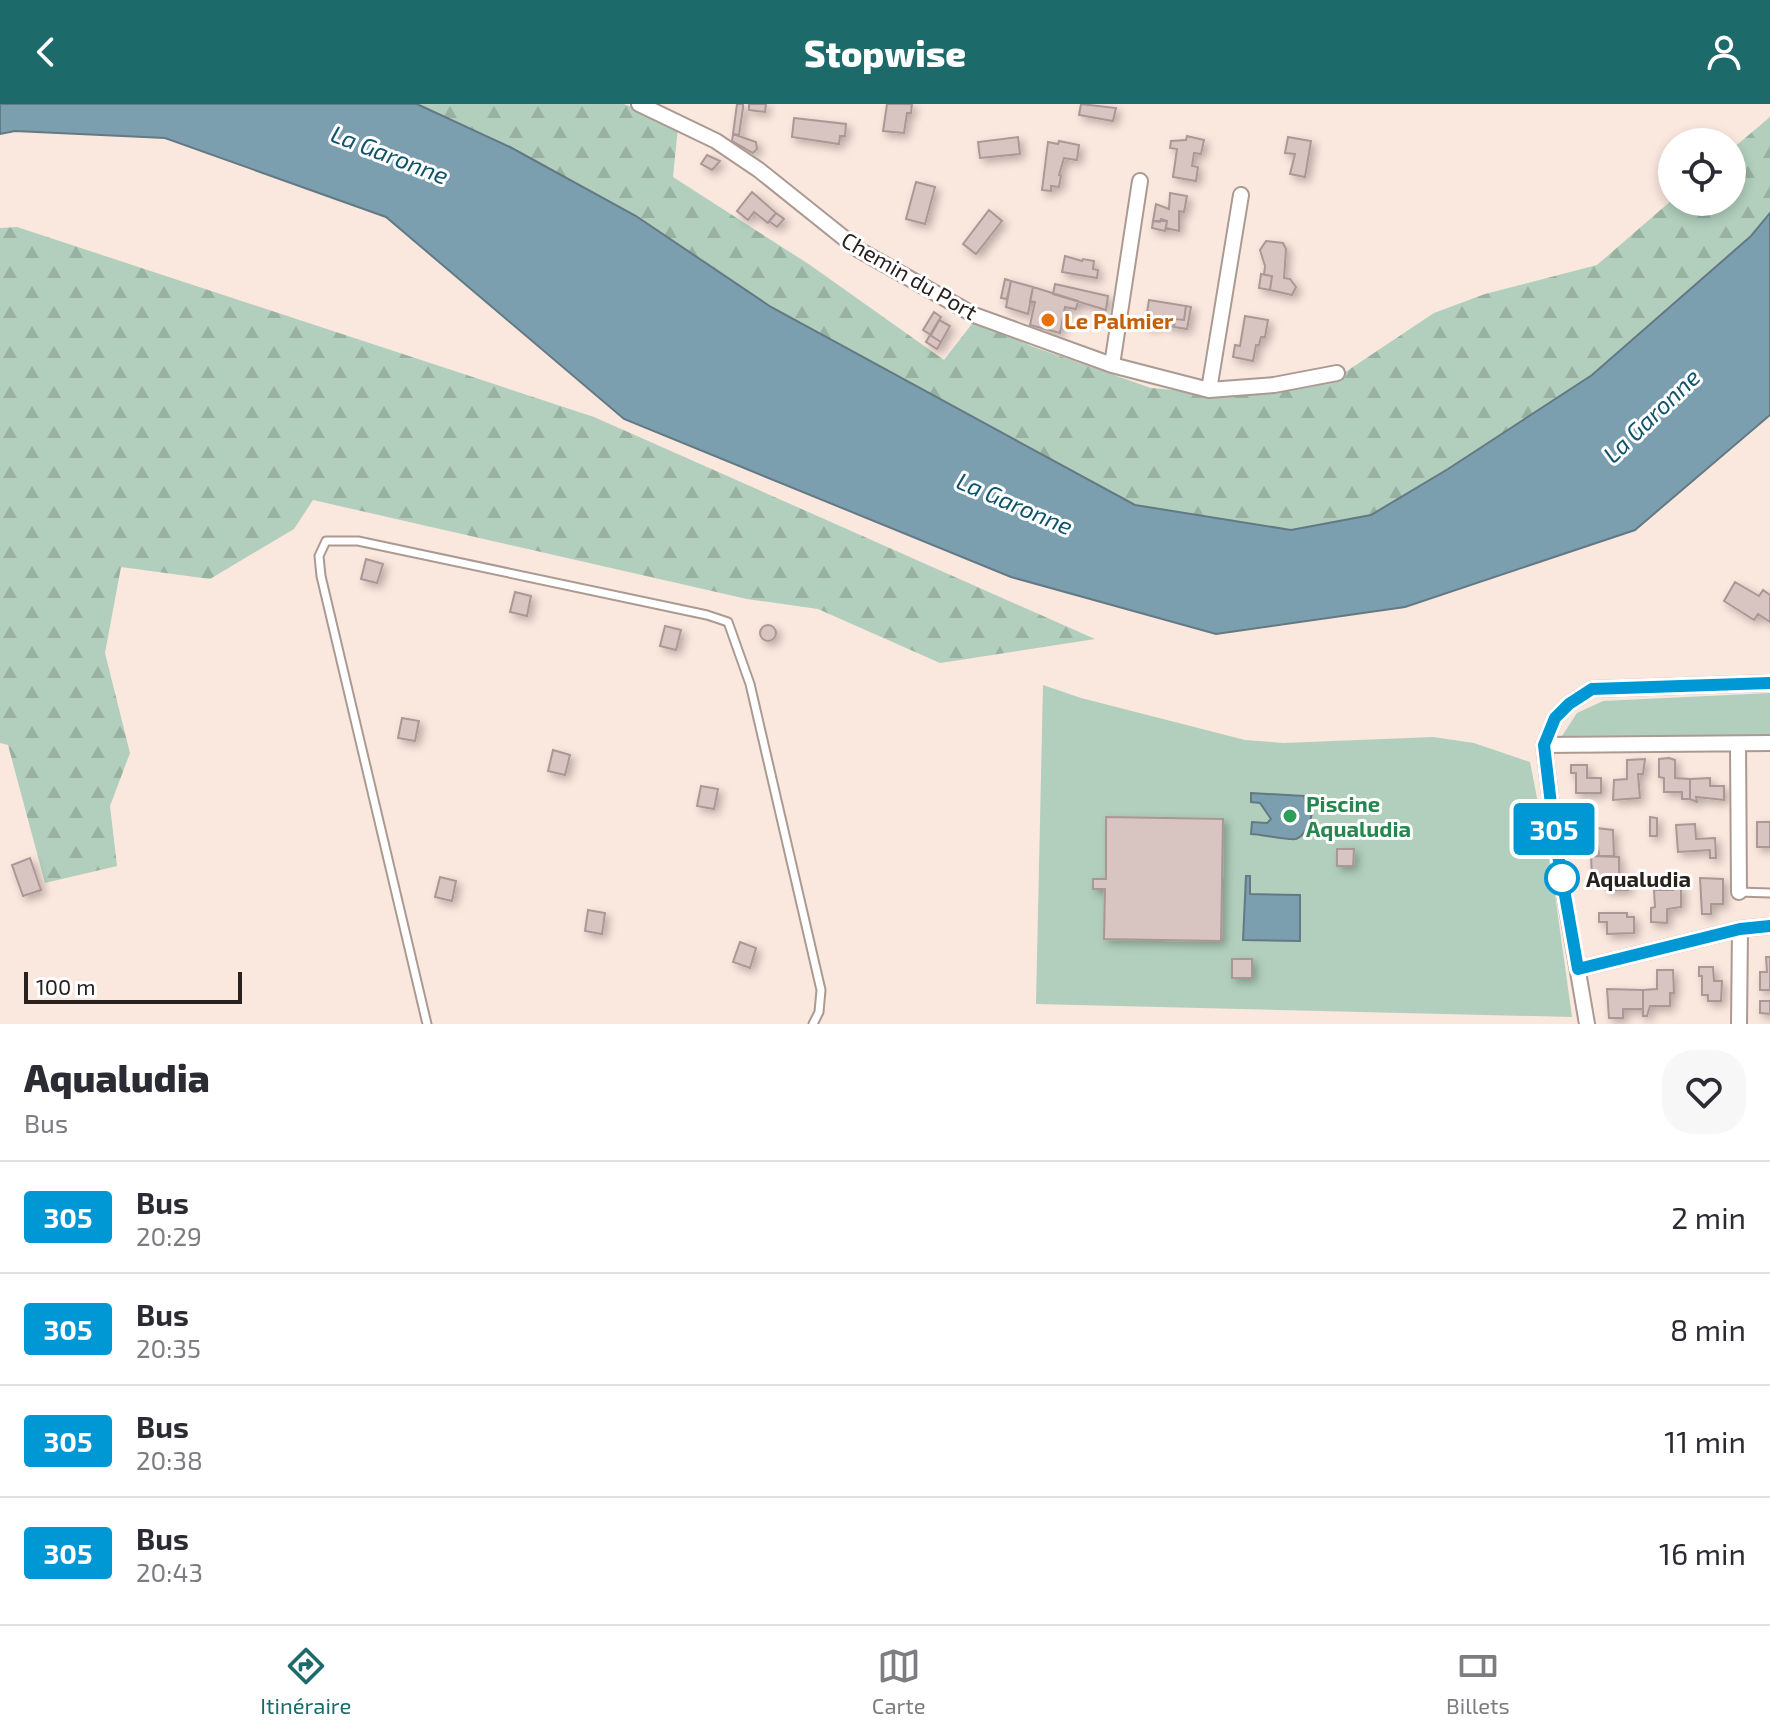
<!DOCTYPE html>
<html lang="fr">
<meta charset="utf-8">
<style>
body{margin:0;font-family:"Exo 2",sans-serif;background:#f7f7f7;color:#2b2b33;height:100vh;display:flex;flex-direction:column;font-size:30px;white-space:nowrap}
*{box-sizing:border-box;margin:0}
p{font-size:26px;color:#7c7c81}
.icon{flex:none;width:44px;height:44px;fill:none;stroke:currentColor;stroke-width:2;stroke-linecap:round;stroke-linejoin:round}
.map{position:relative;height:920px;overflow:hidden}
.drawer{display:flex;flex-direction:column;background:#fff;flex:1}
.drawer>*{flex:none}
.badge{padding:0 16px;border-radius:6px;font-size:28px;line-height:52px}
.tools{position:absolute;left:1658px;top:24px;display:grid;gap:16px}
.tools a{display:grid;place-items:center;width:88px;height:88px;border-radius:50%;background:#fff;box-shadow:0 4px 12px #0003;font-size:40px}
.scale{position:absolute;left:24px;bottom:20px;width:218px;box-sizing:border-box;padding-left:8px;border:4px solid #28211e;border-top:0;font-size:22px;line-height:28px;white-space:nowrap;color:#28211e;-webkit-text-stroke:6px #fff;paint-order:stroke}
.map>.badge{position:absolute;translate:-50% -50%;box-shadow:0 0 0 4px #fff}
.round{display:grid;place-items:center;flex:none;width:84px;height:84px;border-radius:32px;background:#f7f7f7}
.summary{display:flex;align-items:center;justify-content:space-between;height:136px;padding:0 24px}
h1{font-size:38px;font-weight:800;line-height:60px}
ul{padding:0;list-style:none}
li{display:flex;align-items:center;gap:24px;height:112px;padding:0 24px;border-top:2px solid #e1e1e2}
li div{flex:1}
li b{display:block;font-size:30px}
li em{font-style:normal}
li .badge{min-width:88px;font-weight:700;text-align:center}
header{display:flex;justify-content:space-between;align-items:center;height:104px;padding:0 24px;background:#1d6a6a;color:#fff;font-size:36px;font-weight:800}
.tab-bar{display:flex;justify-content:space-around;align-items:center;height:112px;border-top:2px solid #e1e1e2;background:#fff;font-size:22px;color:#7c7c81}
.tab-bar a{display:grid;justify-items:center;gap:4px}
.tab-bar .active{color:#1d6a6a}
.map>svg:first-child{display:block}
.grass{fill:#b1cfbc}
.forest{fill:url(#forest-firs)}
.water{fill:#7c9faf;stroke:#637984;stroke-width:2}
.building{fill:#d8c4c1;stroke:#ab9795;stroke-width:2;filter:url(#shadow)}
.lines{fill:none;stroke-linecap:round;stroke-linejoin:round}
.lane-casing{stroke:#ab9a92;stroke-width:11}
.street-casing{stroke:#ab9a92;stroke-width:18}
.lane{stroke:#fff;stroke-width:7}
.street{stroke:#fff;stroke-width:14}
.line-casing{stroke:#fff;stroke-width:18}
.line{stroke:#0098d4;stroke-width:12}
.food-dot{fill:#e8710a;stroke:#fff;stroke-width:3}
.leisure-dot{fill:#2e9e5b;stroke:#fff;stroke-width:3}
.stop-dot{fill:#fff;stroke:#0098d4;stroke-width:4}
.labels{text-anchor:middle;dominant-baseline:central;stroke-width:6;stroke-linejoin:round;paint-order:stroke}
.street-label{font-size:22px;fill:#28211e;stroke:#fff}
.food-label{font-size:22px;font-weight:bold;fill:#c56008;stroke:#fff;text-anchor:start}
.leisure-label{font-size:22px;font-weight:bold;fill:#27864d;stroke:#fff;text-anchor:start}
.stop-label{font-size:22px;font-weight:bold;fill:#28211e;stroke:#fff;text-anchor:start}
.water-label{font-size:24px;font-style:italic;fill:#0f536b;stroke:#fff}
</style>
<header><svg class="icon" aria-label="back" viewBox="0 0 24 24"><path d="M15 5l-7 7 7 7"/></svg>Stopwise<svg class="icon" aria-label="person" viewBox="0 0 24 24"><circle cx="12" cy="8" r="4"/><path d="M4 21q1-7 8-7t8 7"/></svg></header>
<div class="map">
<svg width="1770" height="920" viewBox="0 0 1770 920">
<defs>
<pattern id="forest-firs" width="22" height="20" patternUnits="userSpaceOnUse" patternTransform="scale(2)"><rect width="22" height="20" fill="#b1cfbc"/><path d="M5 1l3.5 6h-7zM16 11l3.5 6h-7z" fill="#98b1a1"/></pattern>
<filter id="shadow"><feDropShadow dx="4" dy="4" stdDeviation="4" flood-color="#0004"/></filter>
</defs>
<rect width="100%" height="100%" fill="#fae7de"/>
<path class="grass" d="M1043 581 1081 594 1245 636 1284 639 1433 633 1474 639 1530 658 1553 776 1572 913 1036 900Z
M1770 589V631L1562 632 1577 609 1603 597Z"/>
<path class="forest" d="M417 0H624L678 23 673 73 810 161 944 256 975 216 1031 242 1151 284 1232 291 1335 275 1434 209 1485 190 1597 161 1672 96 1732 98V45L1770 13V109L1751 132 1592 271 1448 365 1371 411 1291 426 1135 401 771 203 636 112 510 43Z
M17 123 594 313 1095 535 940 559 818 505 747 495 313 396 294 425 210 475 121 463 105 549 130 649 110 702 117 762 45 779 8 641 0 639V124Z"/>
<path class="water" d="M0 0H417L510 43 636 112 771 203 1135 401 1291 426 1371 411 1448 365 1592 271 1751 132 1770 109V311L1635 426 1405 503 1216 530 1011 473 624 315 386 113 165 34 15 27 0 30Z
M1251 689 1304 692 1306 700 1312 702C1313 712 1307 731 1296 735 1293 737 1259 730 1251 730L1252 718 1267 719 1271 715 1260 699 1251 698Z
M1246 772H1250V790L1300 791V837L1243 836Z"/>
<path class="building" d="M737 0H743V4L739 31 733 30Z
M749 0H766L765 8 749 6Z
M887 0H912L911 9H907L904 29 883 27Z
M1081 0 1116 4 1113 17 1079 11Z
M794 14 846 20 845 32H840L839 40 792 33Z
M733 30 756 38 757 45 753 49 732 37Z
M1187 32 1204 36 1201 50 1194 49 1192 62 1198 63 1196 77 1173 73 1177 45 1170 44 1171 37 1186 36Z
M1018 33 1020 50 980 54 978 38Z
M1288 33 1311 37 1305 73 1290 70 1295 50 1285 49Z
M1059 37 1079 41 1077 56 1064 54 1059 71 1061 72 1059 83 1051 82V87L1042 86 1048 38 1058 40Z
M707 51 720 57 712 66 701 60Z
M916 78 935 83 925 120 906 115Z
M752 88 776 109 768 119 754 108 748 116 737 107Z
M1170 89 1187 92 1184 108 1179 107V127L1166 124 1167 117H1153L1156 100 1169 105Z
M989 106 1002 117 976 150 963 140Z
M776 109 784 115 777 123 769 117Z
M1161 115 1167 117 1165 127 1152 124 1153 117 1160 118Z
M1266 137 1283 139 1286 145 1284 174 1290 175 1296 183 1292 191 1270 186 1272 172 1264 171 1265 162 1260 146Z
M1065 152 1082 157 1083 155 1094 157 1093 165 1098 166 1097 174 1062 168Z
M1261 170 1272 172 1270 186 1259 184Z
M1005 175 1011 177 1007 195 1001 194Z
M1011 177 1033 183 1028 210 1006 203Z
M1055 180 1108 192 1106 206 1053 190Z
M1033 183 1078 197 1076 205 1065 203 1060 229 1030 221 1035 198 1030 197Z
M1149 196 1186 202 1184 216 1175 215 1174 223 1157 218 1156 223 1145 221Z
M1186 202 1191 203 1187 225 1174 223 1175 215 1184 216Z
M934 208 941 213 931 231 923 226Z
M1245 212 1268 216 1265 233H1261L1259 241H1256L1253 257 1233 253 1235 241 1240 242Z
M939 216 950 222 941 238 930 231Z
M930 231 941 238 937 245 926 238Z
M366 455 383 460 377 479 361 475Z
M1735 478 1759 492 1763 486 1770 491V518L1758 510 1754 516 1724 497Z
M515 488 531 492 527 512 510 508Z
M760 529a8 8 0 1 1 16 0a8 8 0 1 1-16 0Z
M665 522 681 526 676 546 660 542Z
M402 614 419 617 415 637 398 634Z
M553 646 570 651 565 671 548 667Z
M1669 654 1675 656V674L1690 675V695H1682V688H1664V674L1659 673V655Z
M1645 655 1643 670H1638L1640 694 1613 696 1614 676 1627 675V656Z
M1571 661H1587V674H1601V689H1576V669H1571Z
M1710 674V682H1724V696L1696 693 1697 698 1690 695V675Z
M701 682 718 685 714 705 697 702Z
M1106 713 1223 715 1221 837 1104 835 1105 785H1093V775H1106Z
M1650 713 1657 714V732H1650Z
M1757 718H1770V743H1757Z
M1695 720 1696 735 1715 734 1716 754H1710V746L1678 748 1676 721Z
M1579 722 1613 726 1614 752H1599L1598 742H1589L1585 733H1579Z
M1337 745H1354L1353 762H1337Z
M1591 752 1619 753V771H1628V786H1606V772H1592Z
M30 754 41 786 23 792 12 761Z
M440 773 456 777 452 797 435 793Z
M1700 774 1723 775V800H1711V810H1702Z
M1681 781V803L1667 805V819L1651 818V804L1655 803 1654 786H1673L1674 782Z
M588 806 605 809 602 830 585 827Z
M1599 809H1627V813H1634V829L1607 830V818H1599Z
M740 838 756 844 750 864 733 858Z
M1766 853H1770V886H1760V868H1767Z
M1232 855H1252V874H1232Z
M1699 863H1713L1714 877H1722L1721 897H1708V891H1702V872H1699Z
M1657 866H1673L1674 889H1670V902H1650L1647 912H1643V886L1657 885Z
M1607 885 1643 886V905H1623V914H1609Z
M1760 897H1770V910L1760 909Z"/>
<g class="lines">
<defs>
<path id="lane" d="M1739 788 1770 789
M427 920 321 472 319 452 326 437H358L707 511 728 518 750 580 821 886 819 908 813 920"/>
<path id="street" d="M639 0 716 37 759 66 859 146 974 211 1112 261 1209 286 1274 281 1337 269
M1112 261 1140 77
M1209 286 1241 91
M1738 640 1739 788
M1544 641 1770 639
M1578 865 1740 825 1770 822
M1587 920 1555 734 1544 641 1555 614 1569 600 1592 585 1770 579
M1739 920 1740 825"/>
</defs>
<use href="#lane" class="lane-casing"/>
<use href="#street" class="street-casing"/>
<use href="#lane" class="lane"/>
<use href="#street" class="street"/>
</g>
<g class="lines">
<defs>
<path id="line" d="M1770 579 1592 585 1569 600 1555 614 1544 641 1555 734 1578 865 1740 825 1770 822"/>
</defs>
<use href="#line" class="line-casing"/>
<use href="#line" class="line"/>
</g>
<circle class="food-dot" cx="1048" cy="216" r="8"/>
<circle class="leisure-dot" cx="1290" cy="712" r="8"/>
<circle class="stop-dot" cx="1562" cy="774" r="16"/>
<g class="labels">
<g class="street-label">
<text transform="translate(910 171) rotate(30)">Chemin du Port</text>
</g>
<g class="food-label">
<text x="1064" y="216">Le Palmier</text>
</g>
<g class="leisure-label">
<text x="1306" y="699">Piscine<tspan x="1306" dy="25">Aqualudia</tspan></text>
</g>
<g class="stop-label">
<text x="1586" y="774">Aqualudia</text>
</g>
<g class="water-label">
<text transform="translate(390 50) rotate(21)">La Garonne</text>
<text transform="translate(1651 311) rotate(-44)">La Garonne</text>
<text transform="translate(1015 399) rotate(23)">La Garonne</text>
</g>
</g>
</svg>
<div class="tools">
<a><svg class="icon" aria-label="locate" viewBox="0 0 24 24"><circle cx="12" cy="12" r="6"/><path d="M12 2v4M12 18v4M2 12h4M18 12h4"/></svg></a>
</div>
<div class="scale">100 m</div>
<b class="badge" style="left:1554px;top:725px;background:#0098d4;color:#fff">305</b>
</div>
<section class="drawer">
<div class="summary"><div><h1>Aqualudia</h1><p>Bus</p></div><a class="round"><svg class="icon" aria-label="heart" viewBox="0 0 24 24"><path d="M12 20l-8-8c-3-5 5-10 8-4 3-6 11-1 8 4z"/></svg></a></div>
<ul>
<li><span class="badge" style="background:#0098d4;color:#fff">305</span><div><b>Bus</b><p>20:29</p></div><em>2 min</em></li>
<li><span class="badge" style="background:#0098d4;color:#fff">305</span><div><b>Bus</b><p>20:35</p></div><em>8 min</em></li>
<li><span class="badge" style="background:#0098d4;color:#fff">305</span><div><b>Bus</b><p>20:38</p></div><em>11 min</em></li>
<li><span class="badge" style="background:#0098d4;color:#fff">305</span><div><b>Bus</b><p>20:43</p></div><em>16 min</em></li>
</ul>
</section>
<nav class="tab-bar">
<a class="active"><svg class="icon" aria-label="directions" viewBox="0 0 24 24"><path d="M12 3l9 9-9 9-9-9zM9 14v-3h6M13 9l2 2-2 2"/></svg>Itinéraire</a>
<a><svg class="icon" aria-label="map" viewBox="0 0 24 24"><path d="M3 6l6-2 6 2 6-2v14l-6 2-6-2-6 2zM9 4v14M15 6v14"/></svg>Carte</a>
<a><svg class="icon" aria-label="tickets" viewBox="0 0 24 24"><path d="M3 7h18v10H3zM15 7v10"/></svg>Billets</a>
</nav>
